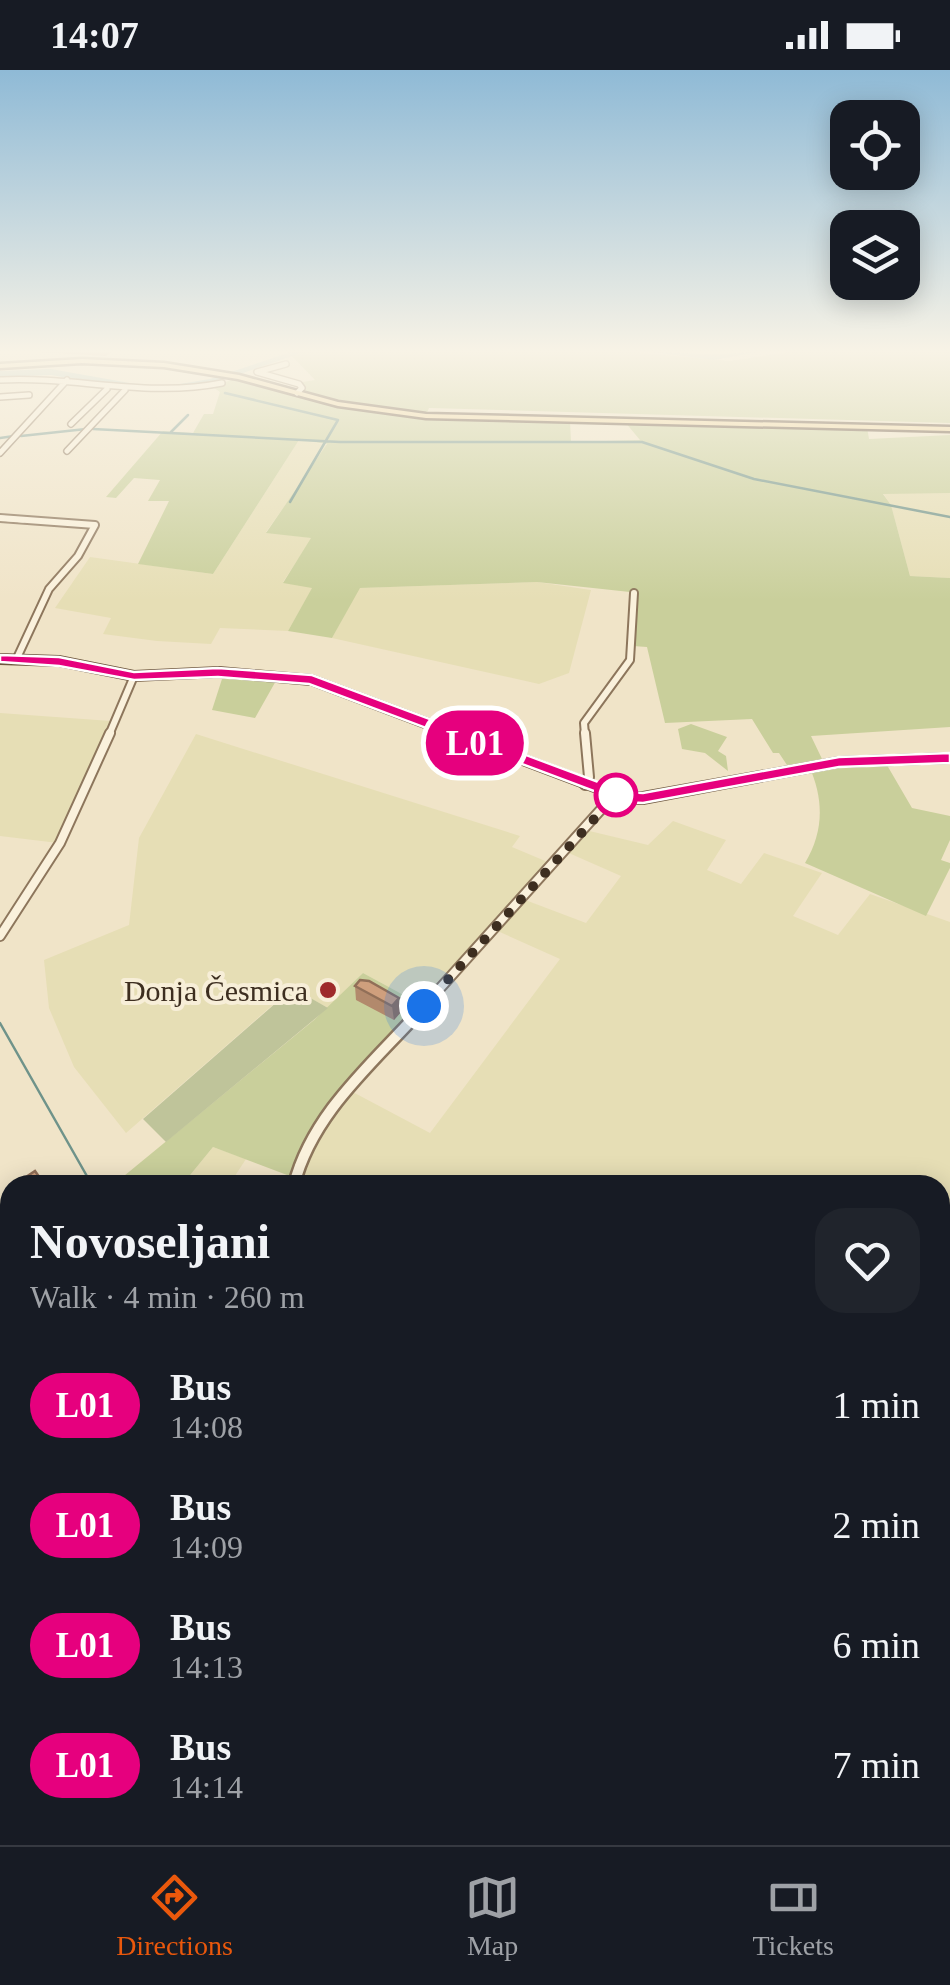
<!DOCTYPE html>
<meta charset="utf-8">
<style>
body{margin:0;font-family:Georgia,serif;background:#20242c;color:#f1f3f6;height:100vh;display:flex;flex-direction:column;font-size:38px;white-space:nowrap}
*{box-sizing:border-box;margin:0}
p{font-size:32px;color:#9ea1a6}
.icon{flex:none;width:55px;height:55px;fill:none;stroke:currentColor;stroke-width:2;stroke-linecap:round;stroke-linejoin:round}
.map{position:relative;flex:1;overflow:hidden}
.side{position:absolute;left:0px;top:1105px;width:950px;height:670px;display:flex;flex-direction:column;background:#171b24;border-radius:30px 30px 0 0;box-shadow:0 5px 25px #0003}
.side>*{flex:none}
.badge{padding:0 20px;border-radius:32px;font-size:35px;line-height:65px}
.tools{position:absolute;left:830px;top:30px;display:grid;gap:20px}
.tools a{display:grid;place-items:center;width:90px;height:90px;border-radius:20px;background:#171b24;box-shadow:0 5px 25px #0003;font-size:50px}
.you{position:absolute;width:50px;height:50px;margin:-25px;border:8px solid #fff;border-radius:50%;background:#1a73e8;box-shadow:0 0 0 15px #1a73e833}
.map>.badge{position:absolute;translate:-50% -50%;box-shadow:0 0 0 5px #fff}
.round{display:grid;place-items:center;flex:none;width:105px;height:105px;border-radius:30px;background:#20242c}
.headline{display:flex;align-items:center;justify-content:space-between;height:170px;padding:0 30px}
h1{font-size:48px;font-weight:700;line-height:75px}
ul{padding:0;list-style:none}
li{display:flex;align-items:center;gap:30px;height:120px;padding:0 30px}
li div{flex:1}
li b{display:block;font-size:38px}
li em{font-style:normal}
li .badge{min-width:110px;font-weight:700;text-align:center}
.status{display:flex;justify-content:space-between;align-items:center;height:70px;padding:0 50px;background:#171b24;direction:ltr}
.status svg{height:28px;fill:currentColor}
.tabs{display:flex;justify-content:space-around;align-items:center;height:140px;border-top:2px solid #363941;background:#171b24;font-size:28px;color:#9ea1a6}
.tabs a{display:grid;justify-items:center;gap:5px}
.tabs .active{color:#ea580c}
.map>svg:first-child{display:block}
.farmland{fill:#e6deb5}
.green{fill:#c9cf9b}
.cemetery{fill:#bfc49a}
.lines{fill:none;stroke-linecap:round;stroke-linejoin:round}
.stream{stroke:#6f938a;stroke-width:2.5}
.river{fill:#a9c4bc;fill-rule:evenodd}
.minor-far4-casing{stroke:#8d765c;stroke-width:8}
.minor-far3-casing{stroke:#8d765c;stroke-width:10}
.minor-far2-casing{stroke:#8d765c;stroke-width:12}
.minor-far1-casing{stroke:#8d765c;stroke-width:15}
.minor-casing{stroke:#8d765c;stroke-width:19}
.secondary-casing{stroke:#6f573f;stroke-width:6}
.primary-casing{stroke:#5b4430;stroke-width:5}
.minor-far4{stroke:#faf1dc;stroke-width:5}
.minor-far3{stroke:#faf1dc;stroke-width:6}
.minor-far2{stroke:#faf1dc;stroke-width:8}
.minor-far1{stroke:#faf1dc;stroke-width:10}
.minor{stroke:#faf1dc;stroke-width:14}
.secondary{fill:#faf1dc;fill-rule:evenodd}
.primary{fill:#f3d9a0;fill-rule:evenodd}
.wall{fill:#b2896c}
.shaded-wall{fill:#916f58}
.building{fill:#cf9f7d;stroke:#916f58;stroke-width:2.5}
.line{fill:#e6007e;stroke:#fff;stroke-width:2.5}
.walk{stroke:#3d2e20;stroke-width:10;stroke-dasharray:0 18}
.stop-dot{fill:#fff;stroke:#e6007e;stroke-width:5}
.poi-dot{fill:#9e2a2b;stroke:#f7eed8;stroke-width:4}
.labels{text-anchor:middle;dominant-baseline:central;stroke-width:8;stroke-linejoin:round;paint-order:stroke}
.poi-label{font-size:30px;fill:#3d2e20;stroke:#f7eed8;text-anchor:end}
</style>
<div class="status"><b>14:07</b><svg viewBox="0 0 49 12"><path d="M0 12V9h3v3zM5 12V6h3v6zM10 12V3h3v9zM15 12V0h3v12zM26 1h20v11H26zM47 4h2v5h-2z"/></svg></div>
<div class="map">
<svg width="950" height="1775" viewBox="0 0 950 1775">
<rect width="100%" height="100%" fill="#f0e4c8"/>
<path class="farmland" d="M299 370 328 375 266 462 312 468 283 512 313 517 288 561 220 558 211 574 157 571 103 564 111 548 55 538 90 487 213 504Z
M883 423H950V508L910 506 891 435Z
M537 512 591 520 569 603 539 614 332 568 359 518Z
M0 643 111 651 58 773 0 766Z
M196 664 520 766 512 777 550 793 520 828 586 853 621 806 562 780 581 759 648 775 673 751 726 770 707 800 741 814 764 783 822 803 793 846 838 865 870 824 950 852V1775H516L517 1765H940V1115H294L303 1080 349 1020 430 1063 560 889 493 859 424 936 363 903 328 938 292 918 126 1063 74 997 49 938 44 890 129 855 139 768Z
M213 1077 246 1089 229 1115H182Z
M0 1319 10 1321V1501L0 1499Z
M10 1559V1765H127L126 1775H0V1624Z"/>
<path class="green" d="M300 282H632L730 291 788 282H950V353L429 338 426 345 570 351 571 372 640 370 625 352 867 357 869 369 950 365V423L883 424 891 435 910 506 950 508V657L811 666 823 691 787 695 779 683H773L752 649 665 653 647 577 633 576 630 522 537 512 360 518 332 568 288 561 312 518 283 513 311 468 266 463 327 374 299 370 213 504 138 494 169 431H148L160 410 134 408 116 428 106 427 163 361 193 363 204 344H213L220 322 213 317 239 307 298 323 304 319 296 313 315 310 291 285Z
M222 609H277L255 648 212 640Z
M691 654 727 667 718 681 726 686 728 701 705 683 682 679 678 659Z
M884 690 912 738 950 746V770L941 790 950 793V798L926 846 805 793C824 762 824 729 809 696Z
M363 903 424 936 326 1045 295 1108 213 1077 182 1115H113L314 950Z
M0 1223 10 1227V1321L0 1319Z"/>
<path class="cemetery" d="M293 918 328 938 166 1072 143 1049Z"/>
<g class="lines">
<path class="stream" d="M225 323 338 350 290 432
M93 359 340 372H642L754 409 950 447
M171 362 188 345
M21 366 86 359
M0 368 14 366
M0 953 92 1115"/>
<path class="river" d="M291 282H304L214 313 166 320 162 317 210 309Z
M651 282 714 284 758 282 714 290Z
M51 299 135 314 139 317 135 320 51 305 0 307V301Z"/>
<defs>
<path id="minor-far4" d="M286 294 257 302 299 314 302 318 297 323
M0 310C75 306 147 328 222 313
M0 327 29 325
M71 354 107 319
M67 381 125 320
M0 383 67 310
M0 448 23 450"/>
<path id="minor-far3" d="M0 448 95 455 78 486 49 519 16 590
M109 665 134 606
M585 665 584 653 630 590 634 523"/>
<path id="minor-far2" d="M585 663 589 707 585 715
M0 866 60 773 110 663
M416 945 614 725"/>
<path id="minor-far1" d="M294 1115C312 1044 371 995 419 942"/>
<path id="minor" d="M227 1765V1775"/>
<path id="secondary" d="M0 586 59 588 134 603 219 599 312 607 624 724H643L839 689 950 685V691L839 695 643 732 623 731 311 613 219 605 134 609 59 594 0 592Z"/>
<path id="primary" d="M82 289 164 293 239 305 338 332 426 344 950 357V361L426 348 338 336 238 309 164 297 82 293 0 298V294Z"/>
</defs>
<use href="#minor-far4" class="minor-far4-casing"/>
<use href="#minor-far3" class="minor-far3-casing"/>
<use href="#minor-far2" class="minor-far2-casing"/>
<use href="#minor-far1" class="minor-far1-casing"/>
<use href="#minor" class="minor-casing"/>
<use href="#secondary" class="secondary-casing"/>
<use href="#primary" class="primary-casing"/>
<use href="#minor-far4" class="minor-far4"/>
<use href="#minor-far3" class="minor-far3"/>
<use href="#minor-far2" class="minor-far2"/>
<use href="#minor-far1" class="minor-far1"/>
<use href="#minor" class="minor"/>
<use href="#secondary" class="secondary"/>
<use href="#primary" class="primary"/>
</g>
<path class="wall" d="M38 282H112L106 286Z
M478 656 507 662 500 670 478 663Z
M360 910 401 942 394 950 356 930 355 916Z"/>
<path class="shaded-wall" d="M507 655V662L500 670 501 663Z
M399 928 401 942 394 950 392 936Z"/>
<path class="building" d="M484 648 507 655 501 663 478 656Z
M360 910 369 911 399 928 392 936 355 916Z
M35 1101 42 1111 36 1115H14Z"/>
<linearGradient id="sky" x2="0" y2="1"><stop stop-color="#8fbad6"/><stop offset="0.53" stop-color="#f8f3e6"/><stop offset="1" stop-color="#f8f3e6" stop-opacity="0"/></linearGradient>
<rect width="950" height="531" fill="url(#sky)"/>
<path class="line" d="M0 585 59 587 134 602 218 598 312 605 625 722 643 723 839 687 950 683V693L839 697 643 733 623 732 309 614 218 607 134 610 59 596 0 592Z"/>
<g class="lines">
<path class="walk" d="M424 936 616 725"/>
</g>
<circle class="stop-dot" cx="616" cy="725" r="20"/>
<circle class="poi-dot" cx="328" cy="920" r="10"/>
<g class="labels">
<g class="poi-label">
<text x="308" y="920">Donja Česmica</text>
</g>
</g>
</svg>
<div class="tools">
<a><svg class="icon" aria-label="locate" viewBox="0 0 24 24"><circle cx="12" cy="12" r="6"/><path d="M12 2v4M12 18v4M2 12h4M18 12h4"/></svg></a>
<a><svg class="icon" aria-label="layers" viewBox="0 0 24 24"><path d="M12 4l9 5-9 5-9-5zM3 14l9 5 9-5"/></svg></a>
</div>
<div class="you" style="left:424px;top:936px"></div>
<b class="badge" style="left:475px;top:673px;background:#e6007e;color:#fff">L01</b>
<section class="side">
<div class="headline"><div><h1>Novoseljani</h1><p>Walk · 4 min · 260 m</p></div><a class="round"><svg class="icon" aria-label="heart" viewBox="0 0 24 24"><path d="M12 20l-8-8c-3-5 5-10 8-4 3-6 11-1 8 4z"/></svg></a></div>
<ul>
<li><span class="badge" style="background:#e6007e;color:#fff">L01</span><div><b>Bus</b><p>14:08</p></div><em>1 min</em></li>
<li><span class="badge" style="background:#e6007e;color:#fff">L01</span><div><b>Bus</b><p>14:09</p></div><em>2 min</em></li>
<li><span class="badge" style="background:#e6007e;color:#fff">L01</span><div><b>Bus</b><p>14:13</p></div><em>6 min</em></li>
<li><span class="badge" style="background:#e6007e;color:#fff">L01</span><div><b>Bus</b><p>14:14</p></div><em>7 min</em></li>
</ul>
</section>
</div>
<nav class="tabs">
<a class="active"><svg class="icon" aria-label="directions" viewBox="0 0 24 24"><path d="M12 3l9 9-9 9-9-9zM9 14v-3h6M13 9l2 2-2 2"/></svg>Directions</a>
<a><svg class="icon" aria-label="map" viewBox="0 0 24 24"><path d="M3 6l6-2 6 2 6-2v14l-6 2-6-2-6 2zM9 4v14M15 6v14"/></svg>Map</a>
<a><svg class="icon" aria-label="tickets" viewBox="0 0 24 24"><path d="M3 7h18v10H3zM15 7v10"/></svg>Tickets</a>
</nav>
